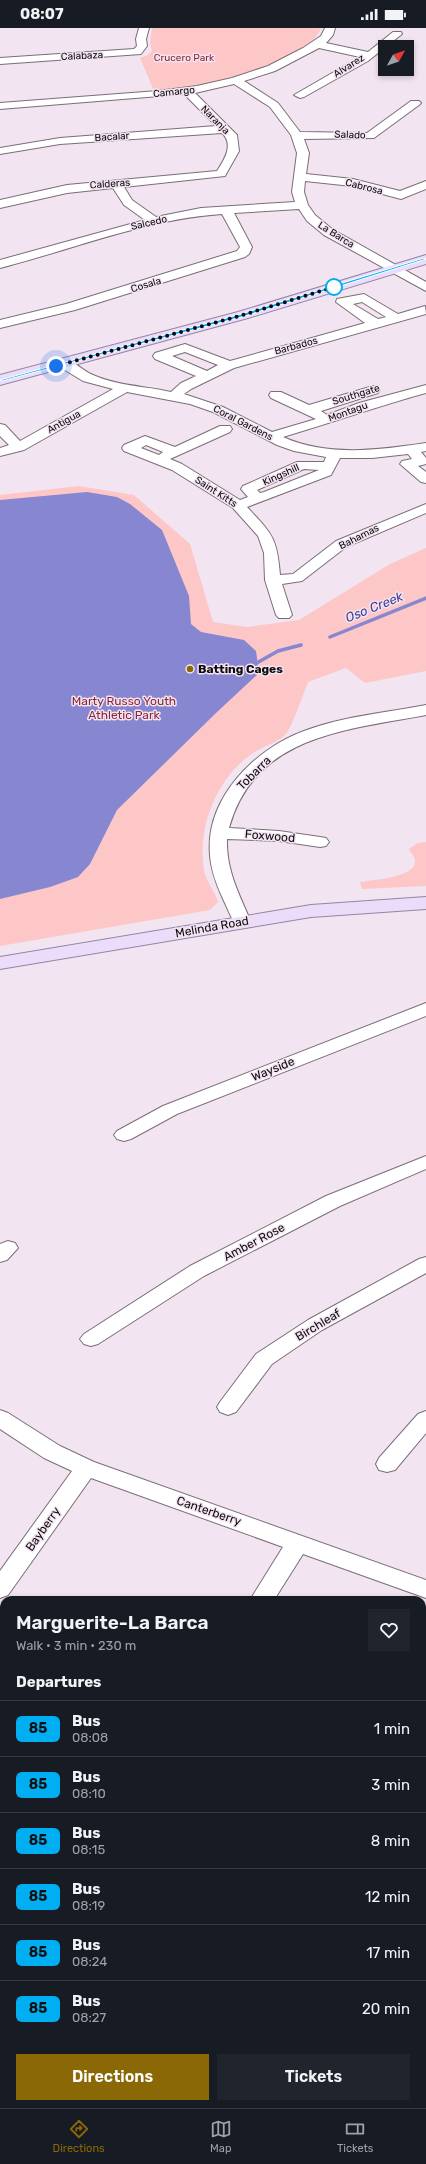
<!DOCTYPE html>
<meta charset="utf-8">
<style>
body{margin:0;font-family:Rubik,sans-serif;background:#20242c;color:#f1f3f6;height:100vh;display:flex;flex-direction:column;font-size:15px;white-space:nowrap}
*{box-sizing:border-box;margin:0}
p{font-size:13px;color:#9ea1a6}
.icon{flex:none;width:22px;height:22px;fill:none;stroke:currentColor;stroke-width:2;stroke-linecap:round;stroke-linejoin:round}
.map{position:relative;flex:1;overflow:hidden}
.side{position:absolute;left:0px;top:1568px;width:426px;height:512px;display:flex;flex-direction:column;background:#171b24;border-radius:12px 12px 0 0;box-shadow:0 2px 6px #0003}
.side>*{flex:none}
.badge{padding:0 8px;border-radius:6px;font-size:14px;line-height:26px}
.needle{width:26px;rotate:50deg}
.buttons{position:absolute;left:378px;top:12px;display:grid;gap:8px}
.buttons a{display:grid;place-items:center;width:36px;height:36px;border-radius:0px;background:#171b24;box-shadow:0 2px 6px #0003;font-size:20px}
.you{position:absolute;width:20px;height:20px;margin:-10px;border:3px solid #fff;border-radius:50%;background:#1a73e8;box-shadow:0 0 0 6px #1a73e833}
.map>.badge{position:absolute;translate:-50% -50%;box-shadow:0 0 0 2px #fff}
h2{padding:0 16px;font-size:15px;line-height:36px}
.round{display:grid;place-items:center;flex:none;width:42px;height:42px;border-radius:0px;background:#20242c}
.head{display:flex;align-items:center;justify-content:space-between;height:68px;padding:0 16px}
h1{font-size:19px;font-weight:600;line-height:30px}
.button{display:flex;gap:8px;margin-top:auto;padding:8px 16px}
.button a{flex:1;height:46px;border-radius:0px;background:#896805;color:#fff;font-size:16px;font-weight:600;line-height:46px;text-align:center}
.button a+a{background:#20242c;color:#f1f3f6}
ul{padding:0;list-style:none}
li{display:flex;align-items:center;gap:12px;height:56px;padding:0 16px;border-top:1px solid #363941}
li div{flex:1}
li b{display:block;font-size:15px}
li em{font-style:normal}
li .badge{min-width:44px;font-weight:700;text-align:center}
.status{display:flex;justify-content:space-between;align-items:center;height:28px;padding:0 20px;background:#171b24;direction:ltr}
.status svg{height:11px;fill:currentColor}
.tabs{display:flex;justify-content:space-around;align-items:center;height:56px;border-top:1px solid #363941;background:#171b24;font-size:11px;color:#9ea1a6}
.tabs a{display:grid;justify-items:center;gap:2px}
.tabs .current{color:#896805}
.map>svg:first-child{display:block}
.green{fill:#fdc7c8}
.water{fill:#8786d1}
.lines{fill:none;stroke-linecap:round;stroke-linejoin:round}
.stream{stroke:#8786d1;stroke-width:3.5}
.minor-casing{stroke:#7a6e78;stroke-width:2}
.major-casing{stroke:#9584a4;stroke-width:2}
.minor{fill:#fff;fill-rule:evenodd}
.major{fill:#ebddf9;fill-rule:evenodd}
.line{fill:#00aff2;stroke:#fff}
.walk{stroke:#0e0a0e;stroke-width:4;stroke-dasharray:0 7.2}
.stop-dot{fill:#fff;stroke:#00aff2;stroke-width:2}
.poi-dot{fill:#896805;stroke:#f2e4f0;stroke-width:1.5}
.labels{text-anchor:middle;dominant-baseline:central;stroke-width:3;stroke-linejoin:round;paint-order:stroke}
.far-street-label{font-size:10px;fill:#0e0a0e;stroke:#f2e4f0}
.far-park-label{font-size:10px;fill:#8f2535;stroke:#f2e4f0}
.poi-label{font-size:12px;font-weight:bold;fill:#0e0a0e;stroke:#f2e4f0;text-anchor:start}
.park-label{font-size:12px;fill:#8f2535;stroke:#f2e4f0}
.street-label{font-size:12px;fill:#0e0a0e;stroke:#f2e4f0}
.water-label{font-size:13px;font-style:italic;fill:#453b94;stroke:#f2e4f0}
</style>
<div class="status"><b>08:07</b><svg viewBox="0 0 49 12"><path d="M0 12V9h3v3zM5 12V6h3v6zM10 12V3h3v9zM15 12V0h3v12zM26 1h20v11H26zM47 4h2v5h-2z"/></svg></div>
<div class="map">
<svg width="426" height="2080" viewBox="0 0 426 2080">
<rect width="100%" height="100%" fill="#f2e4f0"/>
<path class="green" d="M152 0H321C317 11 307 16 297 22 253 48 205 58 154 63L140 30 148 27 152 23 150 15Z
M79 458 134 467 190 516 213 594 247 599 299 592 390 536 426 520V643L365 655 346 640 308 654C304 664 291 702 285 707 277 715 263 718 253 725 216 750 197 800 204 843 206 853 215 863 218 874L210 882 0 918V467Z
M426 814V858L362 861 360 854C372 852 423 849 414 829 413 826 410 824 409 821L418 815Z"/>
<path class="water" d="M87 464 117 469 130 476 162 502 189 568 191 596 201 604 244 612 256 623 259 645 216 685 117 782 90 836 78 849 50 859 0 871V472Z"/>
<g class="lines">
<path class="stream" d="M330 609 426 570
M253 637 278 623 301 617"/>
<defs>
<path id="minor" d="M139 0H149L146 11 147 18 141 26 0 36V30L134 21 137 18 136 11Z
M325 0H335L333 7 326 15 368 24 393 4H401L402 6 368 33 304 69 300 70 294 67 360 29 319 20 275 43 244 53 278 75 300 104 367 105 411 73H419L421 75 419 77 374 110 304 111 309 125 306 146 353 151 400 163 426 153V161L401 171 352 158 305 153 304 164 308 177 315 187 332 201 426 254V263L324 207 307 193 299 181 234 185 252 219 249 226 245 229 75 282 0 300V292L66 276 237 223 240 219 222 186C146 191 74 221 0 240V232L145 192 124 177 113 160 67 165 0 180V172L67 157 217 143C225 131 234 116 222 105L60 116 0 126V120L60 110 216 98 184 66 0 81V75L158 63 197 58 232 50 268 38 303 20 321 8ZM234 56 270 79 291 107 297 125 292 164 295 174 201 180 156 189 132 172 124 159 225 148 239 123 237 107 195 65Z
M364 266 398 286 425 278 426 286 234 340 191 361 184 366 223 379 272 404 316 391 271 370 269 367 271 364H281L309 377 373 358 380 362 378 365 321 383 327 387 359 375 426 357V365C378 378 331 395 283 409 328 429 379 422 426 415V423L421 424 426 430V436L418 438 426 444V455L421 454 400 436 402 433 412 431 408 426 372 430H340L331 447 247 479C272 506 277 509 280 547L293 546 336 513 426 476V485L346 519 302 553 282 556 292 587 289 590H279L276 587 265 552 264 525 258 508 233 480 172 442 124 423 122 420 124 417 145 408 175 419 220 398H230L232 401 230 404 170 431 182 436 240 472 248 469 241 461 243 458 297 434H324L326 429 294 423 277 417 213 384 190 376 127 364 24 422 0 428V420L9 417 0 408V396L5 397 20 413 113 361 83 353 60 339 58 336 60 333C73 330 82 343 93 347 118 358 145 358 171 364L181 355 196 348 155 331 153 328 155 325 185 316 230 333 365 295 336 274 337 271ZM362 274 386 289 378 291 353 276ZM185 324 218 337 207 343 172 328ZM146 417 163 424 159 427 141 420ZM304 441 319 442 264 464 260 465 257 462Z
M426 677V687C347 702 254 707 229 800L279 803 320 809 326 810 329 814 326 818 320 819 279 813 227 811C226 842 239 866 251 894L248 898 242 899 236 898C231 890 228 881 224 873 217 858 211 843 210 827 205 770 255 721 304 703 343 688 386 685 426 677Z
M426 975V988L177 1086 131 1111 124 1113 117 1111 114 1107 117 1103 163 1078Z
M426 1128V1141L340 1178 204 1248 98 1316 91 1318 84 1316 80 1311 84 1306 190 1238 326 1168Z
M8 1213 15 1215 18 1220 7 1232 0 1234V1216Z
M426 1229V1245L322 1302 272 1336 236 1384 228 1387 220 1384 217 1379 220 1374 256 1326 308 1292 419 1231Z
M0 1382 8 1385 60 1418 94 1434 426 1552V1570L303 1526 274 1572H250L283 1519 91 1450 8 1567 0 1570V1543L72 1443 44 1430 0 1401Z
M426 1383V1405L395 1442 387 1444 379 1442 376 1436 379 1430 418 1386Z
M426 1622V1646L422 1647V1623Z
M4 1967V1991L0 1992V1968Z
M426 1981V2018L422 2020V1983Z
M152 2076H182L180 2080H150Z
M383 2076H411L409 2080H381Z"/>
<path id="major" d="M426 227V236L248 290 0 357V347L238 284Z
M426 869V881L311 889 0 941V929L311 877Z"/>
</defs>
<use href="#minor" class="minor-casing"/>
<use href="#major" class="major-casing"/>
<use href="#minor" class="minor"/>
<use href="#major" class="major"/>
</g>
<path class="line" d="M424 230 426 231 245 288 2 353 0 352 241 286Z"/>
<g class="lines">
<path class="walk" d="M56 338 243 287 334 259"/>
</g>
<circle class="stop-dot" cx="334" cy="259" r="8"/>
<circle class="poi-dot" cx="190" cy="641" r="4"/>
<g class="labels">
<g class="far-street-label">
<text transform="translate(82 28) rotate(-3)">Calabaza</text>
<text transform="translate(349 38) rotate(-32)">Alvarez</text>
<text transform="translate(174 64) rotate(-6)">Camargo</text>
<text transform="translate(215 92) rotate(45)">Naranja</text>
<text transform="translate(350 107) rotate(2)">Salado</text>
<text transform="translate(112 109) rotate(-4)">Bacalar</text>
<text transform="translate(110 156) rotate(-4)">Calderas</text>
<text transform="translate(364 159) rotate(14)">Cabrosa</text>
<text transform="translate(149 195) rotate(-13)">Salcedo</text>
<text transform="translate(336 207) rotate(32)">La Barca</text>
<text transform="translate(146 257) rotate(-17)">Cosala</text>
<text transform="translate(296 318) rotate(-15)">Barbados</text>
<text transform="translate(356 367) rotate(-17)">Southgate</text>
<text transform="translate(348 384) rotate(-20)">Montagu</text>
<text transform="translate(64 394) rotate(-29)">Antigua</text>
<text transform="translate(243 395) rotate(27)">Coral Gardens</text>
<text transform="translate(281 447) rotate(-24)">Kingshill</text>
<text transform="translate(216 464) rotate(33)">Saint Kitts</text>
<text transform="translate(359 509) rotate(-27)">Bahamas</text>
</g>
<g class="far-park-label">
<text x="184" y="30">Crucero Park</text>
</g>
<g class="poi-label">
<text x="198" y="641">Batting Cages</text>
</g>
<g class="park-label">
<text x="124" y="673">Marty Russo Youth<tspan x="124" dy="14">Athletic Park</tspan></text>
</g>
<g class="street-label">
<text transform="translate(254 745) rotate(-45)">Tobarra</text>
<text transform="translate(270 808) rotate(5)">Foxwood</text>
<text transform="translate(212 899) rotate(-10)">Melinda Road</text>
<text transform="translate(273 1041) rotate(-22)">Wayside</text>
<text transform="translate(254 1214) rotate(-28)">Amber Rose</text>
<text transform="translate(318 1297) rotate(-31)">Birchleaf</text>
<text transform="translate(209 1483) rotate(19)">Canterberry</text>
<text transform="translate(43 1501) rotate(-55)">Bayberry</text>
</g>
<g class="water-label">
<text transform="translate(374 579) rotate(-22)">Oso Creek</text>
</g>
</g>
</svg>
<div class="buttons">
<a><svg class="needle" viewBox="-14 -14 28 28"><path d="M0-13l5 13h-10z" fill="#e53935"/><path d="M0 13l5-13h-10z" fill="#9ea1a6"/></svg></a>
</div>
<div class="you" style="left:56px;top:338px"></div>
<section class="side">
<div class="head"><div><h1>Marguerite-La Barca</h1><p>Walk · 3 min · 230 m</p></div><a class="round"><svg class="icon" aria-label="heart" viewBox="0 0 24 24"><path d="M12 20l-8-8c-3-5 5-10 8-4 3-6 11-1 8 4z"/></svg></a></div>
<h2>Departures</h2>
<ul>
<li><span class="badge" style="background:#00aff2;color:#111">85</span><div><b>Bus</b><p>08:08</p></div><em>1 min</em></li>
<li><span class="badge" style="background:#00aff2;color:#111">85</span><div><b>Bus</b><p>08:10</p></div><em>3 min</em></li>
<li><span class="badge" style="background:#00aff2;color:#111">85</span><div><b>Bus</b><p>08:15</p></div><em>8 min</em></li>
<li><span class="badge" style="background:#00aff2;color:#111">85</span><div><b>Bus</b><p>08:19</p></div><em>12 min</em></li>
<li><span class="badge" style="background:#00aff2;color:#111">85</span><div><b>Bus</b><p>08:24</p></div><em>17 min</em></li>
<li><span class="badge" style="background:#00aff2;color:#111">85</span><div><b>Bus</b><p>08:27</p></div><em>20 min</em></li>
</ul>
<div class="button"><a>Directions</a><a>Tickets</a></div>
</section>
</div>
<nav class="tabs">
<a class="current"><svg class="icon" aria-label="directions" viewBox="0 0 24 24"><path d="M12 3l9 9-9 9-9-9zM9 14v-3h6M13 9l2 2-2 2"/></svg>Directions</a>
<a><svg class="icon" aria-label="map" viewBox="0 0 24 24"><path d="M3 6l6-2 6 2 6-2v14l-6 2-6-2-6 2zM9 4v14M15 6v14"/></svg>Map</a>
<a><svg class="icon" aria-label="tickets" viewBox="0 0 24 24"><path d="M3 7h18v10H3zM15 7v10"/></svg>Tickets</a>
</nav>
